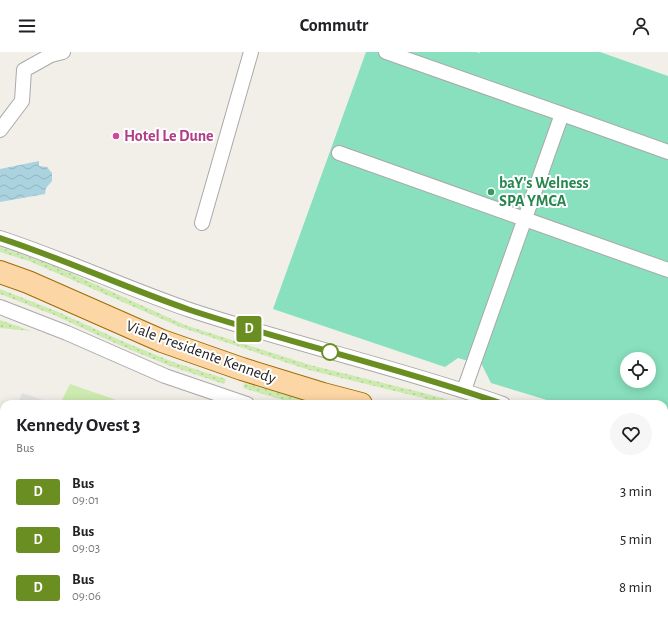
<!DOCTYPE html>
<style>
body{margin:0;font-family:"Alegreya Sans",sans-serif;background:#f6f6f6;color:#202124;height:100vh;display:flex;flex-direction:column;font-size:15px;white-space:nowrap}
*{box-sizing:border-box;margin:0}
p{font-size:13px;color:#757577}
.icon{flex:none;width:22px;height:22px;fill:none;stroke:currentColor;stroke-width:2;stroke-linecap:round;stroke-linejoin:round}
.map{position:relative;flex:1;overflow:hidden}
.panel{position:absolute;left:0px;top:348px;width:668px;height:220px;display:flex;flex-direction:column;background:#fff;border-radius:12px 12px 0 0;box-shadow:0 2px 10px #0003}
.panel>*{flex:none}
.badge{padding:0 8px;border-radius:3px;font-size:14px;line-height:26px}
.fabs{position:absolute;left:620px;top:300px;display:grid;gap:8px}
.fabs a{display:grid;place-items:center;width:36px;height:36px;border-radius:50%;background:#fff;box-shadow:0 2px 10px #0003;font-size:20px}
.map>.badge{position:absolute;translate:-50% -50%;box-shadow:0 0 0 2px #fff}
.round{display:grid;place-items:center;flex:none;width:42px;height:42px;border-radius:21px;background:#f6f6f6}
.headline{display:flex;align-items:center;justify-content:space-between;height:68px;padding:0 16px}
h1{font-size:19px;font-weight:700;line-height:30px}
ul{padding:0;list-style:none}
li{display:flex;align-items:center;gap:12px;height:48px;padding:0 16px}
li div{flex:1}
li b{display:block;font-size:15px}
li em{font-style:normal}
li .badge{min-width:44px;font-weight:700;text-align:center}
header{display:flex;justify-content:space-between;align-items:center;height:52px;padding:0 16px;background:#fff;font-size:18px;font-weight:700}
.map>svg:first-child{display:block}
.grass{fill:url(#grass-dots)}
.garden{fill:#cdebb0}
.pitch{fill:#88e0be;fill-rule:evenodd}
.parking{fill:#e2e2e2}
.water{fill:url(#water-waves)}
.lines{fill:none;stroke-linecap:round;stroke-linejoin:round}
.service-casing{stroke:#a9a9a9;stroke-width:16}
.primary-casing{stroke:#a06b00;stroke-width:24}
.service{stroke:#fff;stroke-width:14}
.primary{stroke:#fcd6a4;stroke-width:22}
.line-casing{stroke:#fff;stroke-width:9}
.line{stroke:#6b8e23;stroke-width:6}
.hotel-dot{fill:#d1479c;stroke:#fff;stroke-width:1.5}
.leisure-dot{fill:#2e9e5b;stroke:#fff;stroke-width:1.5}
.stop-dot{fill:#fff;stroke:#6b8e23;stroke-width:2}
.labels{text-anchor:middle;dominant-baseline:central;stroke-width:4;stroke-linejoin:round;paint-order:stroke}
.hotel-label{font-size:16px;font-weight:bold;fill:#b23c85;stroke:#fff;text-anchor:start}
.leisure-label{font-size:16px;font-weight:bold;fill:#27864d;stroke:#fff;text-anchor:start}
.street-label{font-size:16px;fill:#222;stroke:#fff}
</style>
<header><svg class="icon" aria-label="menu" viewBox="0 0 24 24"><path d="M4 6h16M4 12h16M4 18h16"/></svg>Commutr<svg class="icon" aria-label="person" viewBox="0 0 24 24"><circle cx="12" cy="8" r="4"/><path d="M4 21q1-7 8-7t8 7"/></svg></header>
<div class="map">
<svg width="668" height="568" viewBox="0 0 668 568">
<defs>
<pattern id="grass-dots" width="8" height="8" patternUnits="userSpaceOnUse"><rect width="8" height="8" fill="#cdebb0"/><path d="M2 2h.1M6 6h.1" fill="none" stroke="#b0c997" stroke-width="1.8" stroke-linecap="round"/></pattern>
<pattern id="water-waves" width="16" height="10" patternUnits="userSpaceOnUse"><rect width="16" height="10" fill="#aad3df"/><path d="M0 5q4-4 8 0t8 0" fill="none" stroke="#92b5bf"/></pattern>
</defs>
<rect width="100%" height="100%" fill="#f2efe9"/>
<path class="grass" d="M0 195 55 214 185 273 310 313 420 340 463 352H444L419 345 309 318 180 275 54 220 29 209 0 200Z
M0 237 56 259 122 289 173 310 226 327 224 332 170 314 119 293 54 263 0 242Z
M0 268 31 279 0 276Z
M244 331 311 350 317 352H296L243 336Z"/>
<path class="garden" d="M70 332 128 352H60Z
M664 538 668 540V568H582L581 564H664Z
M182 564H324L323 568H181Z
M522 564H573L574 568H531Z"/>
<path class="pitch" d="M366 0H476L480 1V0H600L668 24V388L664 387V352H560L491 331 482 313 458 306 445 315 273 257ZM627 307H649V329H627Z"/>
<path class="parking" d="M22 341 55 352H18Z
M4 397V561L0 560V410Z
M12 564H35L34 568H25Z
M105 564H182L181 568H103Z"/>
<path class="water" d="M39 109V114L47 115 52 121V129L46 136 45 142 0 150V117Z"/>
<g class="lines">
<defs>
<path id="service" d="M386 0 562 62 464 338
M562 62 668 100
M0 78 22 49 24 18 51 3 63 0
M339 101 668 218
M202 171 251 0
M0 186C64 207 126 236 190 258 293 292 400 316 503 352
M0 255 67 281 165 324 247 352
M664 408 668 409
M664 481 668 482"/>
<path id="primary" d="M0 220 28 230 162 289 242 317 323 342 361 352
M664 447 668 449"/>
</defs>
<use href="#service" class="service-casing"/>
<use href="#primary" class="primary-casing"/>
<use href="#service" class="service"/>
<use href="#primary" class="primary"/>
</g>
<g class="lines">
<defs>
<path id="line" d="M0 186C64 207 126 236 190 258 293 292 400 316 503 352"/>
</defs>
<use href="#line" class="line-casing"/>
<use href="#line" class="line"/>
</g>
<circle class="hotel-dot" cx="116" cy="84" r="4"/>
<circle class="leisure-dot" cx="491" cy="140" r="4"/>
<circle class="stop-dot" cx="330" cy="300" r="8"/>
<g class="labels">
<g class="hotel-label">
<text x="124" y="84">Hotel Le Dune</text>
</g>
<g class="leisure-label">
<text x="499" y="131">baY's Welness<tspan x="499" dy="18">SPA YMCA</tspan></text>
</g>
<g class="street-label">
<text transform="translate(201 300) rotate(20)">Viale Presidente Kennedy</text>
</g>
</g>
</svg>
<div class="fabs">
<a><svg class="icon" aria-label="locate" viewBox="0 0 24 24"><circle cx="12" cy="12" r="6"/><path d="M12 2v4M12 18v4M2 12h4M18 12h4"/></svg></a>
</div>
<b class="badge" style="left:249px;top:277px;background:#6b8e23;color:#fff">D</b>
<section class="panel">
<div class="headline"><div><h1>Kennedy Ovest 3</h1><p>Bus</p></div><a class="round"><svg class="icon" aria-label="heart" viewBox="0 0 24 24"><path d="M12 20l-8-8c-3-5 5-10 8-4 3-6 11-1 8 4z"/></svg></a></div>
<ul>
<li><span class="badge" style="background:#6b8e23;color:#fff">D</span><div><b>Bus</b><p>09:01</p></div><em>3 min</em></li>
<li><span class="badge" style="background:#6b8e23;color:#fff">D</span><div><b>Bus</b><p>09:03</p></div><em>5 min</em></li>
<li><span class="badge" style="background:#6b8e23;color:#fff">D</span><div><b>Bus</b><p>09:06</p></div><em>8 min</em></li>
</ul>
</section>
</div>
